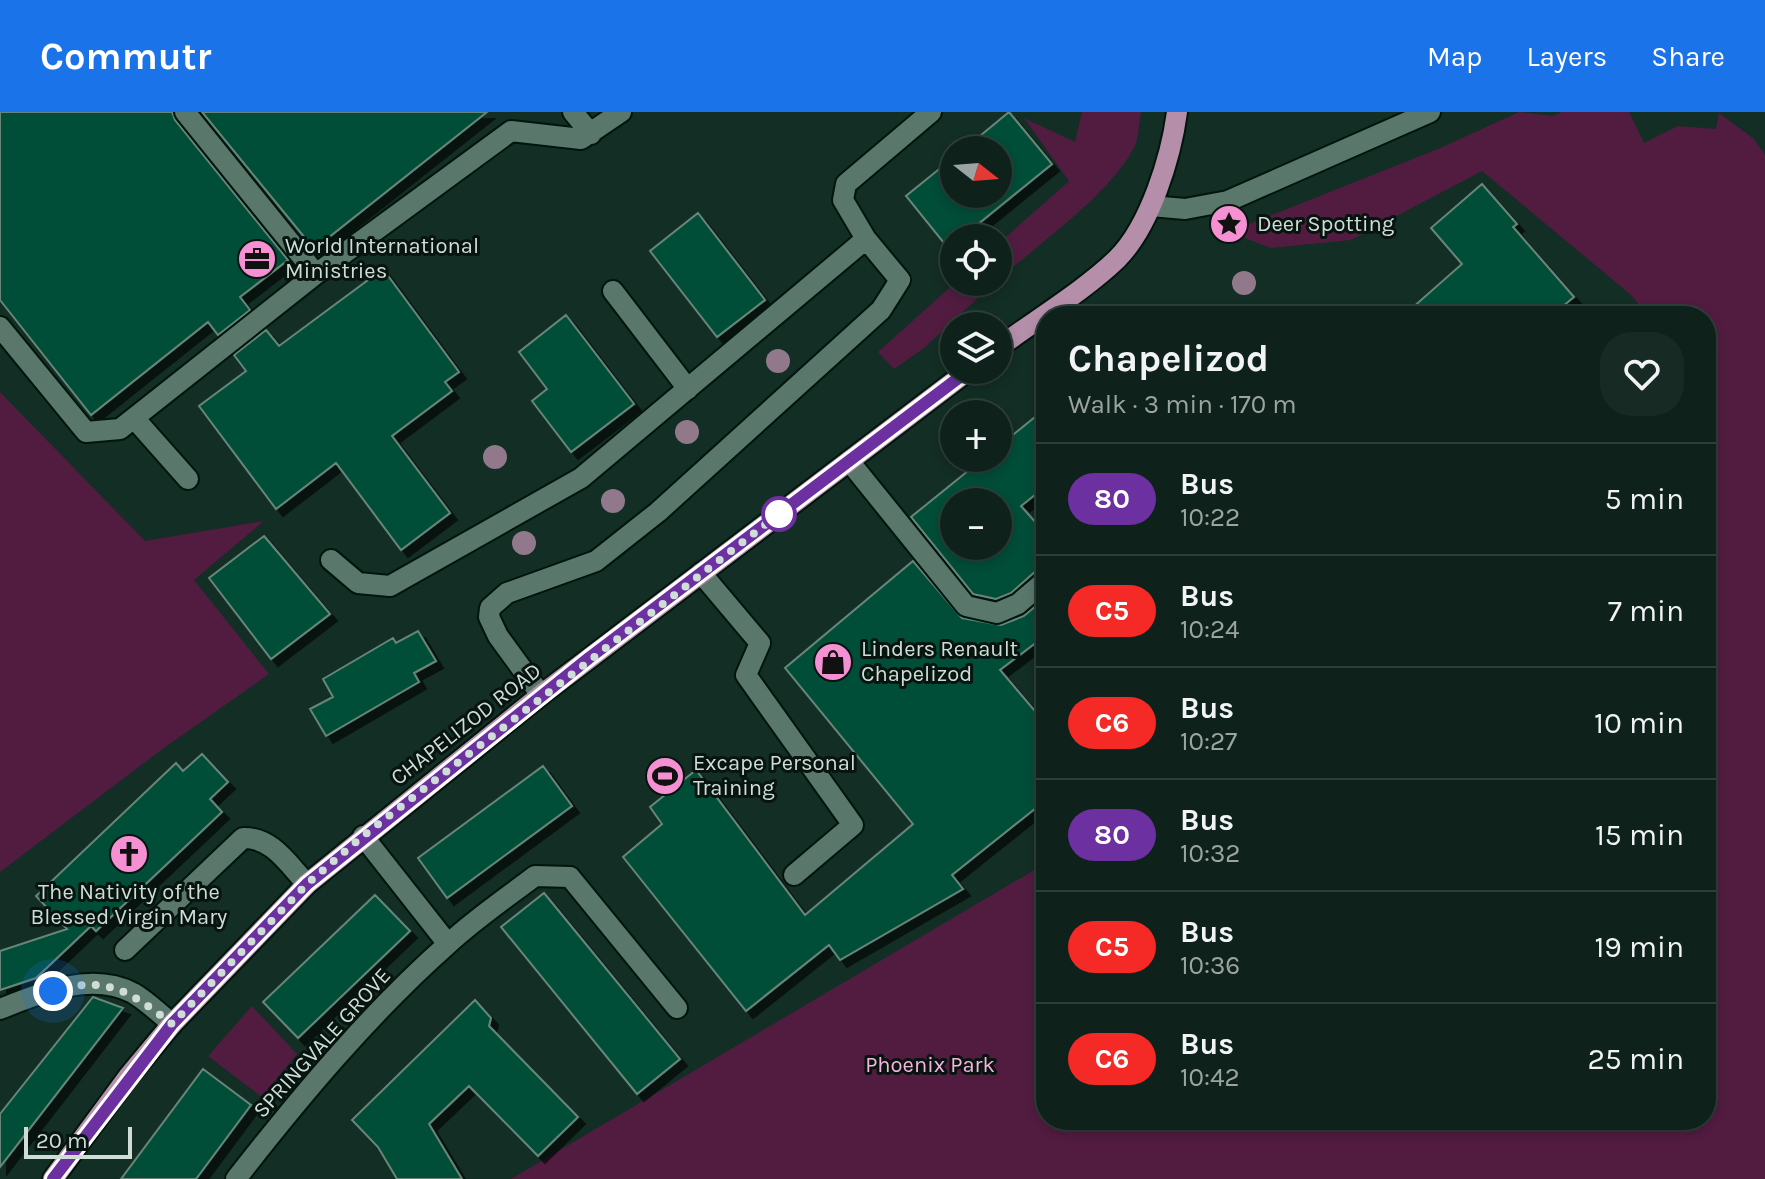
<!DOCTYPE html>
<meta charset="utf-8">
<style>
body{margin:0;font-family:Karla,sans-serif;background:#172a24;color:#f1f3f6;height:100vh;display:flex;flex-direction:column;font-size:30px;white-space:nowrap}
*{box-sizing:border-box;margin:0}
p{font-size:26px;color:#9ba4a3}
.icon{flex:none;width:44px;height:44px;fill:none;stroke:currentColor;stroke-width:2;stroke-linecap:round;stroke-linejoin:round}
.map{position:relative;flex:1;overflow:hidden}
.side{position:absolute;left:1036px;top:194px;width:680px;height:824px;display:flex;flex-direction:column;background:#0e221b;border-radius:32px;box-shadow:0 4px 12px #0003,0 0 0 2px #2e3f3a}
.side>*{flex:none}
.badge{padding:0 16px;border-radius:26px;font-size:28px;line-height:52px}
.needle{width:52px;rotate:107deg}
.controls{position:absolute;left:940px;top:24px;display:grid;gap:16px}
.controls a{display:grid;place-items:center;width:72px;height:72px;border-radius:50%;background:#0e221b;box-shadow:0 4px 12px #0003,0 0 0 2px #2e3f3a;font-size:40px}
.scale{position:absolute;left:24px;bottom:20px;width:108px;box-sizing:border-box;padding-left:8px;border:4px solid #ceded7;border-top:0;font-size:22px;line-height:28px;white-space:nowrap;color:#ceded7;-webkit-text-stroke:6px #08140f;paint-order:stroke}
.you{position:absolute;width:40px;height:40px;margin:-20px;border:6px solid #fff;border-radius:50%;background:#1a73e8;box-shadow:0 0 0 12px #1a73e833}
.map>.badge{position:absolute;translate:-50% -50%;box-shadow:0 0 0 4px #fff}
.round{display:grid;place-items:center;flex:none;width:84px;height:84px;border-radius:32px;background:#172a24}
.headline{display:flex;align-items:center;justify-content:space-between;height:136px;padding:0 32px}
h1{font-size:38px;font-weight:700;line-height:60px}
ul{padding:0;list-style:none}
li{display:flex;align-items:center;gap:24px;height:112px;padding:0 32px;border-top:2px solid #2e3f3a}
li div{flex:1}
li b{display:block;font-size:30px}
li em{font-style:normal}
li .badge{min-width:88px;font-weight:700;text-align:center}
header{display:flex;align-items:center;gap:48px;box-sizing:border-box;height:112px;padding:0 40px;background:#1a73e8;color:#fff}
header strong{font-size:38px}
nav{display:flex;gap:44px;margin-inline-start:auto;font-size:28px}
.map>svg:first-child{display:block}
.green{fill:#511c40}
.building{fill:#004e38;stroke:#688579;stroke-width:2;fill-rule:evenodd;filter:url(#shadow)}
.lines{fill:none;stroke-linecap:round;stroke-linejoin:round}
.minor-casing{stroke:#00160d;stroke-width:24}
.major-casing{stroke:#00160d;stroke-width:24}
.minor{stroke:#5a776b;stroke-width:20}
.major{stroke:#b58eaa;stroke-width:20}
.tree{fill:#91788a}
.line-casing{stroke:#fff;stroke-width:18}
.line{stroke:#6c30a1;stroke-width:12}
.walk{stroke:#ceded7;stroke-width:8;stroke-dasharray:0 14.4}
.stop-dot{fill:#fff;stroke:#6c30a1;stroke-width:4}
.labels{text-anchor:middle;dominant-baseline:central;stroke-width:6;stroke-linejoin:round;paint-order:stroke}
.poi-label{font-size:22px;fill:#ceded7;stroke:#08140f;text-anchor:start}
.street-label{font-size:22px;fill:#ceded7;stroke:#08140f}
.park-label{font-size:22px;fill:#f8b4de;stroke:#08140f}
</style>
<header>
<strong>Commutr</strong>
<nav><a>Map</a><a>Layers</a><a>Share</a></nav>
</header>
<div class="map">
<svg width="1765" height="1067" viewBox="0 0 1765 1067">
<defs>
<filter id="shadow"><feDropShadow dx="7" dy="7" stdDeviation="0" flood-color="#0009"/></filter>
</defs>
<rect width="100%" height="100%" fill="#132e24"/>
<path class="green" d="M1082 0H1141C1139 10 1139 22 1136 31 1117 77 1036 134 998 168V132L1069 69 1024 6 1075 30Z
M1519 0 1553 4 1562 0H1629L1644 31 1678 14 1716 17 1719 1 1754 27 1765 43V1067H511L1046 751V1008H1706V204H1649L1631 183 1482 59 1351 128 1271 136 1229 120 1438 37Z
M956 170H995L924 236 894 257 878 240Z
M0 280 145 429 264 409 194 468 269 562 161 638 0 760Z
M252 894 297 942 262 985 208 944Z"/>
<path class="building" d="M0 0H172L175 8 288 148 240 185 250 198 218 223 208 210 91 303 0 188Z
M202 0H487L314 137Z
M1009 0 1052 52 961 126H954L948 136 906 84 954 45V82H998V38H963Z
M1482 72 1517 112 1513 115 1574 185 1551 204H1403L1462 152 1431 116Z
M698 101 765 188 717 225 650 139Z
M383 157 459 260 445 270 452 279 392 324 450 401 401 438 336 351 276 397 199 294 246 259 234 243 266 218 279 234Z
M566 203 634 292 571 340 532 289 547 277 519 240Z
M1046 296V374L1021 394 1046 422V450L1011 481 996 487 973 482 911 405 984 346H998V335ZM954 390H998V434H954Z
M264 424 330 502 271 547 209 466Z
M913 449 962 506 1001 513 1024 504 1037 493 1046 505V523L1000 558 1046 612V688L952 763 963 777 840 848 829 833 746 899 623 745 662 712 650 695 696 658 805 803 913 712 785 556Z
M418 519 436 549 414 561 419 570 326 624 310 597 333 585 323 567 393 526 396 531Z
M202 642 228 670 210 687 222 700 96 819 91 814 36 866 0 878V839L67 817 36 784 176 651 183 659Z
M543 654 572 694 447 786 418 746Z
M544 781 680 947 637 982 501 815Z
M375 783 410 819 298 926 263 890Z
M93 885 123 896 0 1055V1002Z
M475 888 491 906 489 914 578 1005 538 1044 469 974 429 1012 462 1067H397L378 1035 352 1008Z
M203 957 251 993 196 1067H121Z"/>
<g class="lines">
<defs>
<path id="minor" d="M185 0 316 162
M573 0 591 22
M1151 94 1185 97 1228 89 1430 0
M613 179 688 277
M0 215 86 320 120 317 316 162 511 19 581 27 621 0
M134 306 188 367
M849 349 966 494 997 501 1018 492 1046 468
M331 448 358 471 390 474 581 366 866 127
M701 461 760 531 746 563 853 713 794 763
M541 583 498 524 489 505 490 496 507 481 596 449 658 400 881 198 900 168 866 127 843 88 846 72 931 0
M363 724 448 832
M125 838 243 726C272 725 288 752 307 772
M0 897C40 881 91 859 133 881 147 889 160 902 172 912
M236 1067C300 985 369 902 448 832 475 807 506 786 535 764L570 765 677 896"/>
<path id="major" d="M998 236C1034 209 1085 178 1117 147 1150 114 1171 45 1177 0
M53 1067 128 965 172 912 307 772 541 583 969 258"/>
</defs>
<use href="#minor" class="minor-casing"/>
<use href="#major" class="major-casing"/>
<use href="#minor" class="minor"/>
<use href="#major" class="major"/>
</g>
<g class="tree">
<circle cx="1244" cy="171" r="12"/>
<circle cx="778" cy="249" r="12"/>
<circle cx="687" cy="320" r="12"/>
<circle cx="495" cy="345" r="12"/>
<circle cx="613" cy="389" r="12"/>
<circle cx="524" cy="431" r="12"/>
</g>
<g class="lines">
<defs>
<path id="line" d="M53 1067 172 912 307 772 589 546 969 258"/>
</defs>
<use href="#line" class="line-casing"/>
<use href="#line" class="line"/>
<path class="walk" d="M53 879C107 863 131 880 172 912L307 772 363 724 779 402"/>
</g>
<defs>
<symbol id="sight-disc" viewBox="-11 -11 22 22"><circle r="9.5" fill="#f591d2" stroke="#08140f"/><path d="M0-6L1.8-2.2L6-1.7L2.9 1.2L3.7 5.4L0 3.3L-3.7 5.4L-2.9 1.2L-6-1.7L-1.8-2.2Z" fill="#111"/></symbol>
<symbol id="office-disc" viewBox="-11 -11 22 22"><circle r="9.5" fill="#f591d2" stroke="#08140f"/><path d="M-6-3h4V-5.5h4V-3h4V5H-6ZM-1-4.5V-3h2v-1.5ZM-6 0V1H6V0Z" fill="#111"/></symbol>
<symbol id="shop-disc" viewBox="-11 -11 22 22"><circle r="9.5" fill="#f591d2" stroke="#08140f"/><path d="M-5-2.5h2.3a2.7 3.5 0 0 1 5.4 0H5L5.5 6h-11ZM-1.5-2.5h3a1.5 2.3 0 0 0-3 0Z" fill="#111"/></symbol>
<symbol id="stadium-disc" viewBox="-11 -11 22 22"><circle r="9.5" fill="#f591d2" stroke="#08140f"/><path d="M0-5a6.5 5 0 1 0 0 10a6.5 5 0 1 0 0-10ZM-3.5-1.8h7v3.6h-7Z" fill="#111"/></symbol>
<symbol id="church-disc" viewBox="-11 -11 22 22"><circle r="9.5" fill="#f591d2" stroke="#08140f"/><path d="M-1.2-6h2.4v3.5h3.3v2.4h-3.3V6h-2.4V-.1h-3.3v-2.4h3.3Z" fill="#111"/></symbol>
</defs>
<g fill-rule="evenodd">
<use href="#sight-disc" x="1207" y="90" width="44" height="44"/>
<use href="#office-disc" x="235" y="125" width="44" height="44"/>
<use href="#shop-disc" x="811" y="528" width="44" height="44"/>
<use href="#stadium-disc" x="643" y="642" width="44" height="44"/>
<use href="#church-disc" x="107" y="720" width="44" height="44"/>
</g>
<circle class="stop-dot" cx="779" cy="402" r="16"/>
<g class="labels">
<g class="poi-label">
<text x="1257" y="112">Deer Spotting</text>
<text x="285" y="134">World International<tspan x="285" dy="25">Ministries</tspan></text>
<text x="861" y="537">Linders Renault<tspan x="861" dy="25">Chapelizod</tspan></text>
<text x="693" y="651">Excape Personal<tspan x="693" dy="25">Training</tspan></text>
<text x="129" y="780" text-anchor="middle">The Nativity of the<tspan x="129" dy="25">Blessed Virgin Mary</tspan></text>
</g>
<g class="street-label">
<text transform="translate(466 612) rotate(-38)">CHAPELIZOD ROAD</text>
<text transform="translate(322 931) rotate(-48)">SPRINGVALE GROVE</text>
</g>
<g class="park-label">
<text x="930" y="953">Phoenix Park</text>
</g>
</g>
</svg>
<div class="controls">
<a><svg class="needle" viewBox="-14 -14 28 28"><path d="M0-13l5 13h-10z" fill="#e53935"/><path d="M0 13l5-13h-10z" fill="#9ba4a3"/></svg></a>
<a><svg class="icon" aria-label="locate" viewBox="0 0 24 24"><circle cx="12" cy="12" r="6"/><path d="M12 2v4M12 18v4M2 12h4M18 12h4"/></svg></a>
<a><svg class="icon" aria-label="layers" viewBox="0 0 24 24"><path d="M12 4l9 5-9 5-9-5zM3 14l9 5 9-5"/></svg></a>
<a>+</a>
<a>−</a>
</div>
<div class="scale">20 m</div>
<div class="you" style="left:53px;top:879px"></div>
<section class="side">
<div class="headline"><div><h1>Chapelizod</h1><p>Walk · 3 min · 170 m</p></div><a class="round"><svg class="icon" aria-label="heart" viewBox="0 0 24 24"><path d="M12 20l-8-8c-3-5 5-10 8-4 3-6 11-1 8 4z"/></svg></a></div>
<ul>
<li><span class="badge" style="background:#6c30a1;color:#fff">80</span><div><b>Bus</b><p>10:22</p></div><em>5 min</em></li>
<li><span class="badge" style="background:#f52a26;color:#fff">C5</span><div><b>Bus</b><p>10:24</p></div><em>7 min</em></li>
<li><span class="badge" style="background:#f52a26;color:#fff">C6</span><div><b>Bus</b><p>10:27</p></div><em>10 min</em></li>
<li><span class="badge" style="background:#6c30a1;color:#fff">80</span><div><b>Bus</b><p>10:32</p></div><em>15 min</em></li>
<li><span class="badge" style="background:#f52a26;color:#fff">C5</span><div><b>Bus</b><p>10:36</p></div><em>19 min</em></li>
<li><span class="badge" style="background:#f52a26;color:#fff">C6</span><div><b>Bus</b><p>10:42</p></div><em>25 min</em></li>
</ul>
</section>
</div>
